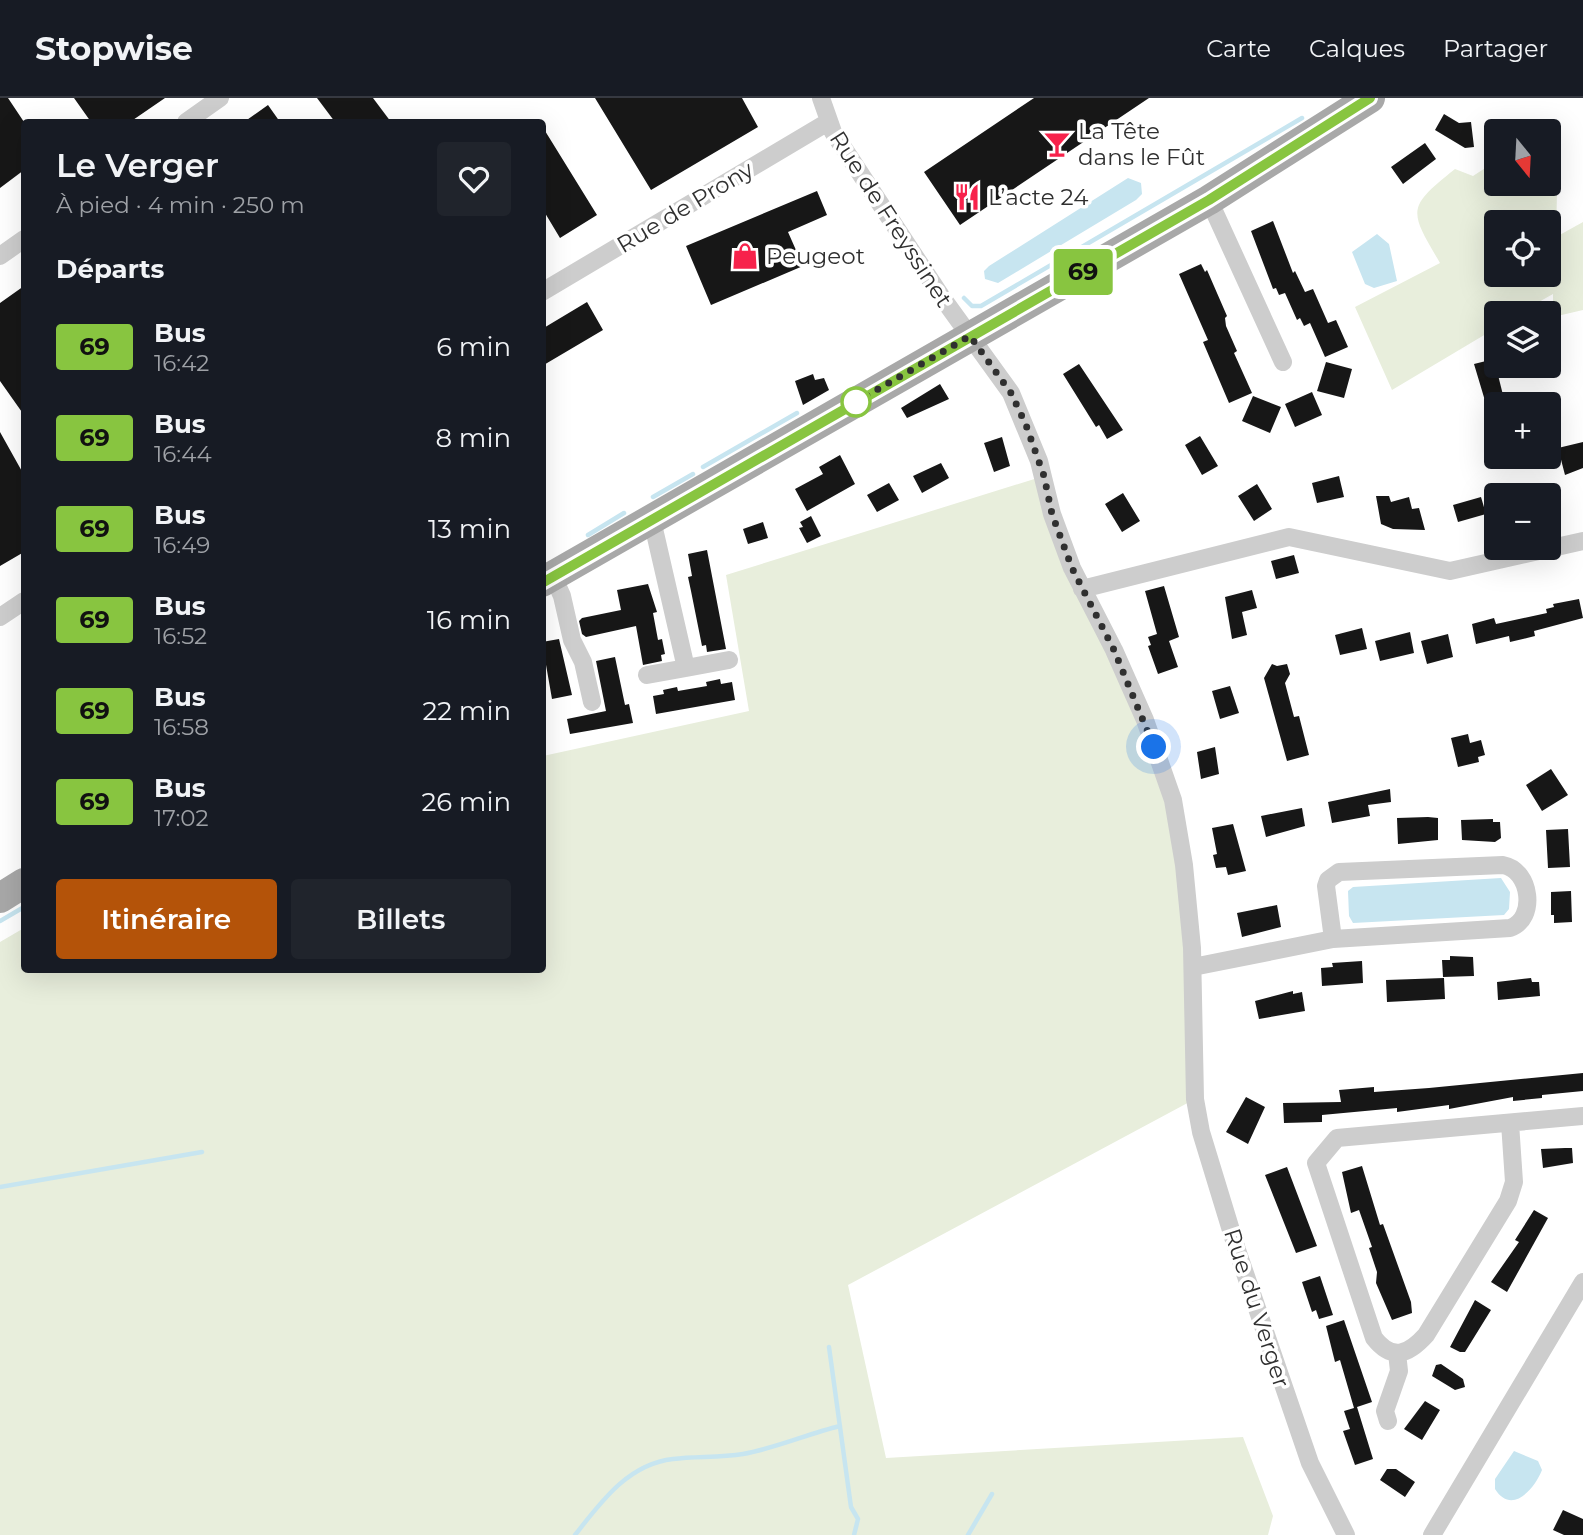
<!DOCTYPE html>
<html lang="fr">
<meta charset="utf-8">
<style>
body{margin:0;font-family:Montserrat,sans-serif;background:#20242c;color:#f1f3f6;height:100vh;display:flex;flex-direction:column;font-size:26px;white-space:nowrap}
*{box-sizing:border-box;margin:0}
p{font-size:23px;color:#9ea1a6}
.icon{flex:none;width:38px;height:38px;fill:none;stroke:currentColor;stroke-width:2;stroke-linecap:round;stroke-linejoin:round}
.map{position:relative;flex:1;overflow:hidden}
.drawer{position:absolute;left:21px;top:21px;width:525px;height:854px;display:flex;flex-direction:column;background:#171b24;border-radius:7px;box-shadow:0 7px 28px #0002}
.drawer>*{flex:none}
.badge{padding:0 14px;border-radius:5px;font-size:24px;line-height:46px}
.needle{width:46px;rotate:162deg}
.controls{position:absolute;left:1484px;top:21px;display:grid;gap:14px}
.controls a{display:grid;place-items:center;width:77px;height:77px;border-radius:7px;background:#171b24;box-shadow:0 7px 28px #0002;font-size:35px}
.you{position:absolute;width:35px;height:35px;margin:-18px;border:5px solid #fff;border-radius:50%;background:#1a73e8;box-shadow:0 0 0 10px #1a73e833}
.map>.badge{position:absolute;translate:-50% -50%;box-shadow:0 0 0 4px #fff}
h2{padding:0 35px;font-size:26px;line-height:63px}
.round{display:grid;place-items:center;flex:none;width:74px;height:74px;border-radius:7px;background:#20242c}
.overview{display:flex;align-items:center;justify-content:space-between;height:119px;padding:0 35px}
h1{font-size:33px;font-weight:600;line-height:52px}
.cta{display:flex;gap:14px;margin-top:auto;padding:14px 35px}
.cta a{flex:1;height:80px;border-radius:7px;background:#b45309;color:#fff;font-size:28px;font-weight:600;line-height:80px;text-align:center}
.cta a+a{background:#20242c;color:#f1f3f6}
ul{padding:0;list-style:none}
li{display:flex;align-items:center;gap:21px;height:91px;padding:0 35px}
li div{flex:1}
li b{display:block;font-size:26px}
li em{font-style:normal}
li .badge{min-width:77px;font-weight:700;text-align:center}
header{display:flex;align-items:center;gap:42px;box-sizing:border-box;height:98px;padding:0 35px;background:#171b24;border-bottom:2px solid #363941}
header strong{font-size:33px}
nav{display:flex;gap:38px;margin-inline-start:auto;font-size:24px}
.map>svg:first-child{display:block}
.green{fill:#e8eedc;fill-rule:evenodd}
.water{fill:#c7e5f0}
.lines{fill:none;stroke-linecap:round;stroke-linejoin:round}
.stream{stroke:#c7e5f0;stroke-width:4.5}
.building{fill:#171717}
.minor{stroke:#cdcdcd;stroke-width:18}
.primary{stroke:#a8a8a8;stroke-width:30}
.line-casing{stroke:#fff;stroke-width:16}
.line{stroke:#88c540;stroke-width:10}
.walk{stroke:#303030;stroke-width:7;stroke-dasharray:0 12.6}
.stop-dot{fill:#fff;stroke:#88c540;stroke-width:3.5}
.labels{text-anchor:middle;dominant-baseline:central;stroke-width:7;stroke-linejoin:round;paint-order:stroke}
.poi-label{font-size:23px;fill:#303030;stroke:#fff;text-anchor:start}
.street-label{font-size:23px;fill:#303030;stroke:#fff}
</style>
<header>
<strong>Stopwise</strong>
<nav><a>Carte</a><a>Calques</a><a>Partager</a></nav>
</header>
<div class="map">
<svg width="1583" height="1437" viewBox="0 0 1583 1437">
<rect width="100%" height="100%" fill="#fff"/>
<path class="green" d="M1552 36 1558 48 1556 139 1583 124V212L1553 219V196L1519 215H1496V230L1392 292 1355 209 1440 165C1409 112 1406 110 1455 71L1473 78 1496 63V86H1549V37ZM1496 124H1549V177H1496Z
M1044 378 1173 702 1195 1001 848 1187 886 1360 1243 1339 1273 1418 1268 1437H0V844L24 830V872H542L543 658 749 613 726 477Z"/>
<path class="water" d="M1128 80 1141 85 1142 96 1136 102 998 185 985 181 984 173 989 168Z
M1377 136 1389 146 1397 183 1374 190 1365 186 1352 154Z
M1501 780 1510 794 1509 811 1504 817 1353 825 1349 818 1348 793 1353 789Z
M1514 1353 1538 1363 1542 1372C1535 1390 1512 1418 1495 1391V1381Z"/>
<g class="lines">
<path class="stream" d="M964 200 972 208H981L1302 20
M703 369 797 315
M653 399 693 376
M588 437 624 415
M0 823 24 809
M0 1089 202 1054
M829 1249 851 1409 858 1421 854 1437
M575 1437C601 1404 628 1366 673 1361 696 1358 719 1360 743 1356 777 1350 807 1336 840 1328
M968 1437 992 1396"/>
</g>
<path class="building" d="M0 0H8L24 24V72L0 90Z
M74 0H165L130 24H91Z
M317 0H373L391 24H335Z
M595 0H742L758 29 651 92Z
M1034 0H1149L960 127 924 74Z
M268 7 280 24H244Z
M1444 16 1459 25 1471 24 1474 49 1465 50 1435 32Z
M542 28 597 117 560 140 542 110Z
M1425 45 1436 61 1403 86 1391 69Z
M817 93 827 117 788 134 803 168 711 207 686 148Z
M1273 123 1293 175 1295 173 1305 194 1313 191 1328 225 1336 222 1348 249 1325 259 1310 225 1304 228 1300 220 1297 222 1285 195 1279 197 1276 190 1273 191 1251 133Z
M1201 166 1205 174 1207 172 1227 218 1225 220 1226 228 1237 253 1234 255 1252 295 1229 305 1203 244 1208 242 1179 176Z
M24 188V317L0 283V205Z
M587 204 603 232 542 268V231Z
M1494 261 1504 301 1486 306 1474 266Z
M1326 264 1352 271 1344 300 1317 293Z
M1079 266 1123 332 1107 341 1099 327 1096 329 1063 276Z
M813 276 815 282 824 280 829 292 803 307 795 283Z
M940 286 949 301 907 320 901 310Z
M1312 294 1322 317 1295 329 1285 306Z
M1253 298 1281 309 1270 335 1242 323Z
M0 334 24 377V454L0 468Z
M1200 338 1218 368 1202 377 1185 347Z
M1002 339 1010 368 994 374 984 345Z
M1583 344V370L1565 377 1558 350Z
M840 357 855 386 807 413 795 391 823 376 819 369Z
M941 365 949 380 922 395 913 378Z
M1339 378 1344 399 1317 405 1312 385Z
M889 385 899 402 877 414 867 397Z
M1257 386 1272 411 1254 423 1238 398Z
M1123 395 1140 423 1122 434 1105 406Z
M1376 398H1389L1391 404 1409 399 1412 411 1419 410 1425 432 1393 431 1381 426Z
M1481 399 1486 416 1458 424 1453 407Z
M811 418 821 438 807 445 799 430 803 429 800 424Z
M763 424 768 440 748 446 743 431Z
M707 452 726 551 707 554 706 547 702 548 691 493 688 479 692 478 688 456Z
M1294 457 1299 475 1276 481 1271 463Z
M648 486 657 514 653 515 658 542 662 541 665 556 661 557 662 563 643 567 636 528 586 539 582 536 579 523 582 520 621 512 617 492Z
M1164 488 1179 539 1169 543 1178 569 1158 576 1148 548 1151 547 1148 539 1157 536 1145 493Z
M1252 492 1257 510 1242 514 1247 537 1232 541 1225 499Z
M1579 501 1583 520 1534 533 1535 538 1510 544 1509 538 1476 546 1472 526 1494 520 1496 526 1547 515 1546 511 1554 509 1553 506Z
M1362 530 1367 551 1340 557 1335 537Z
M1410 534 1414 555 1380 563 1375 543Z
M1448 536 1453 559 1427 566 1421 543Z
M559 541 572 597 552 601 542 544Z
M615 559 625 607 629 606 633 625 570 636 567 621 606 613 596 563Z
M1272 566 1277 568 1287 566 1290 576 1285 585 1294 619 1299 618 1309 657 1287 663 1264 580Z
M720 581 721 586 732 584 735 602 656 616 653 598 664 596 663 592 677 589 678 593 707 588 706 584Z
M1230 588 1239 615 1220 621 1212 593Z
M1468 636 1470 645 1481 642 1485 657 1478 659 1479 664 1458 669 1451 640Z
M1215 649 1219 676 1201 681 1197 654Z
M1551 671 1568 697 1542 713 1526 687Z
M1390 691 1391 704 1368 707 1370 718 1332 725 1328 704Z
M1302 710 1305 728 1266 739 1261 718Z
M1428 719 1438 720V742L1398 746 1397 720Z
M1493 721V724H1500L1501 740 1495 744 1462 742 1461 722Z
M1233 726 1246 773 1228 777 1226 769 1216 770 1213 757 1217 756 1212 730Z
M1568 731 1570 769 1548 770 1546 732Z
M1571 793 1572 824 1554 825V817H1551V794Z
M1277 807 1281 829 1242 839 1237 815Z
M1450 858 1473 859 1474 878 1443 879 1442 862H1450Z
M1362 863 1363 885 1322 888 1321 870 1333 869 1332 865Z
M1444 880 1445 901 1387 904 1386 882Z
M1531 880 1532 884H1539L1540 898 1498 902 1497 884Z
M1293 893V896L1302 894 1305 913 1259 921 1255 903Z
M1583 975V993L1542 997V1000L1513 1003V999L1449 1011V1007L1397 1014V1010L1322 1017V1024L1284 1025 1283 1005 1341 1004 1339 992 1374 989V994L1429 990Z
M1246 999 1265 1009 1248 1046 1226 1034Z
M1565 1050H1572L1573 1065 1543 1070 1541 1051Z
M1362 1068 1380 1127 1383 1126 1411 1204 1412 1215 1392 1222 1376 1185 1377 1174 1369 1150 1372 1149 1359 1112 1351 1115 1342 1074Z
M1287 1069 1317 1148 1296 1155 1265 1077Z
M1534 1112 1548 1120 1507 1194 1491 1184 1519 1144 1515 1142Z
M1320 1178 1333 1217 1319 1221 1316 1212 1312 1214 1302 1184Z
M1475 1202 1491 1212 1465 1254H1460L1450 1249Z
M1344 1222 1372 1304 1357 1309 1373 1361 1355 1367 1343 1333 1350 1331 1344 1313 1354 1310 1340 1262 1335 1264 1326 1228Z
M1441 1266 1463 1281 1465 1289 1455 1292 1432 1278 1436 1267Z
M1425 1303 1440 1312 1422 1342 1404 1331Z
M1387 1371H1396L1415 1384 1405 1399 1380 1382Z
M1563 1412 1583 1421V1437H1564L1553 1432Z"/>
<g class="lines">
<path class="minor" d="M821 0 833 34 941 198 1011 295 1039 363 1052 416 1072 470 1114 552 1145 622 1173 702 1184 767 1192 850 1195 1001 1201 1034 1237 1152 1310 1365 1346 1437
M186 24 220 0
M1209 102 1283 264
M0 158 24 141
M542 194 828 24
M652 422 686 570 729 562
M553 478 562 498 572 542 583 564 592 604
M1082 491 1289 439 1450 473 1583 443
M0 519 24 503
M647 577 686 570
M1193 869 1333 841 1510 830C1537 821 1531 772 1503 767L1339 774 1328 782 1326 788 1333 841
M1510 1025 1514 1084 1508 1103 1426 1237C1408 1257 1392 1263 1374 1240L1316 1065 1337 1040 1583 1018
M1388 1323 1385 1313 1399 1273 1397 1255
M1432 1437 1583 1184"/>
<path class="primary" d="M542 484 1209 102 1370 0
M0 800 24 785"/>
</g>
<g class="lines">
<defs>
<path id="line" d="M542 485 1209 102 1370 0"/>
</defs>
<use href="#line" class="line-casing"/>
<use href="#line" class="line"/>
<path class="walk" d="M856 304 970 238 1011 295 1026 327 1044 378 1052 416 1072 470 1114 552 1154 649"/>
</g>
<defs>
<symbol id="bar-bare" viewBox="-9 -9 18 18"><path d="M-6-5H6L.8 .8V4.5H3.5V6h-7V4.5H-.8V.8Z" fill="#f7224b" stroke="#fff" stroke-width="2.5" paint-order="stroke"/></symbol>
<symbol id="restaurant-bare" viewBox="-9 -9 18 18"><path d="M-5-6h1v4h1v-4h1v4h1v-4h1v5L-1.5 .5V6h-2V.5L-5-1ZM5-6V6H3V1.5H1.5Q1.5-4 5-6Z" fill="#f7224b" stroke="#fff" stroke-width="2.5" paint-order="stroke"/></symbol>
<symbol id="shop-bare" viewBox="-9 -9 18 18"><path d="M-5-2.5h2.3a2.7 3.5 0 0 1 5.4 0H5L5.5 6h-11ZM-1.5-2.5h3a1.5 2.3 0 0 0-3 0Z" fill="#f7224b" stroke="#fff" stroke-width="2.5" paint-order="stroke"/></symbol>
</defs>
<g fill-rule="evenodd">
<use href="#bar-bare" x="1038" y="27" width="38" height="38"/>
<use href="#restaurant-bare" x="948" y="80" width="38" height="38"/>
<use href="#shop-bare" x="726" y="139" width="38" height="38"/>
</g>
<circle class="stop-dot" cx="856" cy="304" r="14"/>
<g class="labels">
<g class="poi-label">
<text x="1078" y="33">La Tête<tspan x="1078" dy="26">dans le Fût</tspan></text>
<text x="988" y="99">L’acte 24</text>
<text x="766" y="158">Peugeot</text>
</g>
<g class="street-label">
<text transform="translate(685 109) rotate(-31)">Rue de Prony</text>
<text transform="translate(891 121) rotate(57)">Rue de Freyssinet</text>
<text transform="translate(1257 1210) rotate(72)">Rue du Verger</text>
</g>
</g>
</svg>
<div class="controls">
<a><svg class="needle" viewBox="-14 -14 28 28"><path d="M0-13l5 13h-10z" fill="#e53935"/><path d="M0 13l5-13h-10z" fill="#9ea1a6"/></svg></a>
<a><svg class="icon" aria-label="locate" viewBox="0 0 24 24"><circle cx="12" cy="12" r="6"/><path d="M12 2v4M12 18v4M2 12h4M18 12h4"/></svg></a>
<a><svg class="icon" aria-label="layers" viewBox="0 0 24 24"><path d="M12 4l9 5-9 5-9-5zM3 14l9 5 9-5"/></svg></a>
<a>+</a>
<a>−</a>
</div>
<div class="you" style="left:1154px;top:649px"></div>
<b class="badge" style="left:1083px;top:174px;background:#88c540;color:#111">69</b>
<section class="drawer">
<div class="overview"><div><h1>Le Verger</h1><p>À pied · 4 min · 250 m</p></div><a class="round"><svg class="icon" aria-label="heart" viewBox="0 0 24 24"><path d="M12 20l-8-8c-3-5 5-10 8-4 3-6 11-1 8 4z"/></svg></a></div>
<h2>Départs</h2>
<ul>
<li><span class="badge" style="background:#88c540;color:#111">69</span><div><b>Bus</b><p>16:42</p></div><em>6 min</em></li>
<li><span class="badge" style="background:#88c540;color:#111">69</span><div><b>Bus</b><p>16:44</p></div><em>8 min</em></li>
<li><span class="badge" style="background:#88c540;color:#111">69</span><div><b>Bus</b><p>16:49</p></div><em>13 min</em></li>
<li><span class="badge" style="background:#88c540;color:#111">69</span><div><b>Bus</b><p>16:52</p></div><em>16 min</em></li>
<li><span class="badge" style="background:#88c540;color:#111">69</span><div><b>Bus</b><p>16:58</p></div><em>22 min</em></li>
<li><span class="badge" style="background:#88c540;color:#111">69</span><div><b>Bus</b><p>17:02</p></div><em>26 min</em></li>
</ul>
<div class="cta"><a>Itinéraire</a><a>Billets</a></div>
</section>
</div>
